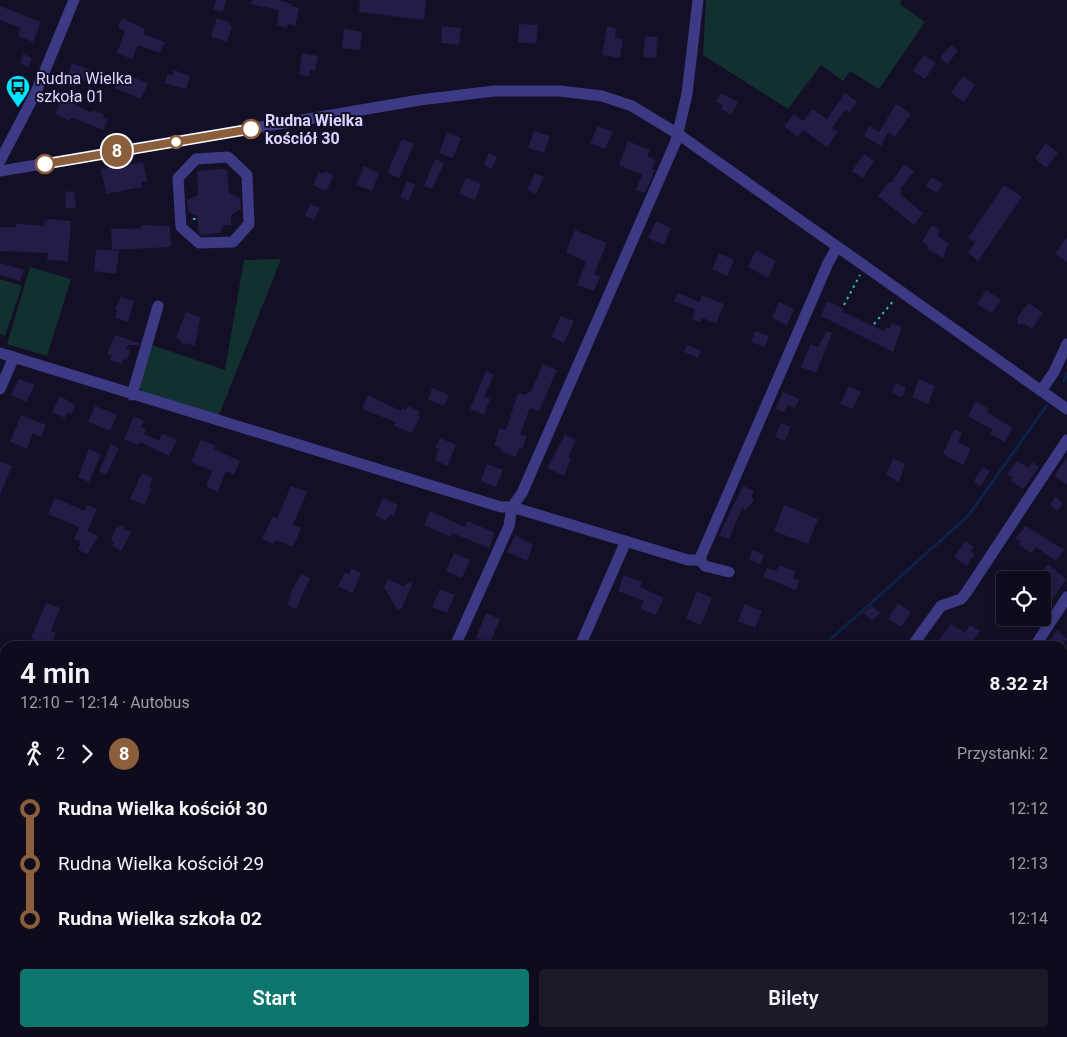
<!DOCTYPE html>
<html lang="pl">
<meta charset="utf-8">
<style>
body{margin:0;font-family:Roboto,sans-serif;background:#1c1929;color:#f1f3f6;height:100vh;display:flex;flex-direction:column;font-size:19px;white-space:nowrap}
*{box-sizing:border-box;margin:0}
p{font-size:16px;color:#9b9ba3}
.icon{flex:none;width:28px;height:28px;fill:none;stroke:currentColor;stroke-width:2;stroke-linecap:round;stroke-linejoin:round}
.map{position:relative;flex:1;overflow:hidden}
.side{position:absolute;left:0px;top:641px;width:1068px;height:396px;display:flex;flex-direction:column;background:#0e0b1c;border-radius:15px 15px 0 0;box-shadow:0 2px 12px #0003,0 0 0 1px #2e2b3b}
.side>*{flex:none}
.badge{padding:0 10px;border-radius:16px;font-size:18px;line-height:32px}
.tools{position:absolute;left:996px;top:571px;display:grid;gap:10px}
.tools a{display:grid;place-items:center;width:55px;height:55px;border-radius:5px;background:#0e0b1c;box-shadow:0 2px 12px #0003,0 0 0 1px #2e2b3b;font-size:25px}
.map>.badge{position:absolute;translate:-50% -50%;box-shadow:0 0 0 2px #fff}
.legs{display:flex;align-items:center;gap:8px;height:55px;padding:0 20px;font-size:16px}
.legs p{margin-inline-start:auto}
.head{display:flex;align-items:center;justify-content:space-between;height:85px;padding:0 20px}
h1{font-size:28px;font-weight:600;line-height:38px}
.primary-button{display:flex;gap:10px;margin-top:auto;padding:10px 20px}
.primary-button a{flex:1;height:58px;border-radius:5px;background:#0f766e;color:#fff;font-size:20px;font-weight:600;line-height:58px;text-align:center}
.primary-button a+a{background:#1c1929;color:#f1f3f6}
ul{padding:0 20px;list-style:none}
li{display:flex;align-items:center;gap:18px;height:55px;font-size:19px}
li i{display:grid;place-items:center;width:8px;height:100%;margin:0 6px;background:currentColor}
li i::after{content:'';width:12px;height:12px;margin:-6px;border:4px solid;border-radius:50%;background:#0e0b1c}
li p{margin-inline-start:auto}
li:first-child i{background:linear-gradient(#0000 50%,currentColor 0)}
li:last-child i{background:linear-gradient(currentColor 50%,#0000 0)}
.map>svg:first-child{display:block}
.green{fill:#12302f}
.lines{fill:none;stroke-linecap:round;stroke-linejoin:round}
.stream{stroke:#0c2248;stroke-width:3}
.building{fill:#241b47}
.path{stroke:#2fb8b0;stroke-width:2;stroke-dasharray:2.5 4;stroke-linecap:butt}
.minor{stroke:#3d3a85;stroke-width:11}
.line-1-casing{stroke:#fff;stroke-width:11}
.line-1{stroke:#8b5e3c;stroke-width:8}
.stop-1-dot{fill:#fff;stroke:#8b5e3c;stroke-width:2.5}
.labels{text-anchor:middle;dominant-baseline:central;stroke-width:4;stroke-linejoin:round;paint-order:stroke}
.poi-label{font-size:16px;fill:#d9d4ff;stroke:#130f26;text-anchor:start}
.stop-label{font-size:16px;font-weight:bold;fill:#d9d4ff;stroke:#130f26;text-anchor:start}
</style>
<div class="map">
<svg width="1067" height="1037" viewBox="0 0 1067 1037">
<rect width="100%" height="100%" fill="#130f26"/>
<path class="green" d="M706 0H902L900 4 925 22 879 89 850 71 843 81 821 65 788 109 703 55Z
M281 259 219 415 143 392 139 387 152 345 225 370 244 260Z
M30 267 71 279 47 356 7 344Z
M0 279 22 286 5 336 0 334Z
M0 764H5V795L0 811Z
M1067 874V991L1063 1001 1062 883Z
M992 1032H1049V1033L1047 1037H990Z
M175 1033V1032L236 1033 235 1037H173Z
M587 1033V1032L633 1033 631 1037H586Z
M703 1033H758L773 1037H702Z
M812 1033V1032L852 1033 851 1037H811Z"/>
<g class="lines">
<path class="stream" d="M1064 381 1067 373
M823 646 969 515 1047 405"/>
</g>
<path class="building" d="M216 0H226L223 12 213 9Z
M252 0H277L292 4 291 6 299 8 295 26 288 24 287 28 277 25 279 10 251 4Z
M360 0H426L424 20 359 12Z
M0 6 41 22 33 42 18 36 21 28 0 20Z
M122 18 145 29 143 34 165 42 160 53 138 45 132 59 117 53 125 31 118 28Z
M217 18 229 22V25L232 26 227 42 211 37Z
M519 24 538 25 536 44 518 42Z
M442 26 461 28 459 45 441 43Z
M607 26 616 28 615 38 623 39 620 58 602 55Z
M344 29 362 32 360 50 342 48Z
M645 36 658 37 656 58 643 57Z
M951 45 958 51 947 64 940 58Z
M302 53 318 56 315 71 310 70 309 76 299 75Z
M23 54 32 58 28 67 20 63Z
M924 55 936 63 925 79 913 71Z
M72 63 95 72 91 83 68 75Z
M174 70 190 76 186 89 164 83 168 74 172 76Z
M121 73 148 83 141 99 114 88Z
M963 76 975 85 964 102 951 93Z
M721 93 738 102 731 115 721 109 723 105 716 102Z
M845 93 857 102 849 113 845 110 832 128 838 132 827 147 803 130 797 137 784 126 794 114 803 121 812 109 827 119Z
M62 98 92 113 93 110 104 114 103 117 108 119 103 130 72 117 70 121 55 114Z
M896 104 911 114 895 137 888 132 881 146 864 136 869 126 879 132Z
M598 126 613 132 605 149 590 143Z
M534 131 550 136 544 153 528 148Z
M447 132 461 138 453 158 439 153Z
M402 139 414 144 399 178 387 173Z
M628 141 650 150 647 156 656 160 652 169 655 170 645 193 636 190 642 175 619 165Z
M1046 143 1058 153 1046 168 1035 158Z
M489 153 497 157 492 169 484 165Z
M864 154 874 161 863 178 852 171Z
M435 159 444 163 432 189 424 186Z
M143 162 147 181 141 182 142 187 106 194 101 169Z
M904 164 914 171 900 190 902 192 900 194 923 213 914 225 878 196 889 182 891 183Z
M364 166 379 173 372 191 356 185Z
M218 169 227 170 229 193 240 198 241 209 231 215V225H224L220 233 202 235 199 233 197 216 188 212 187 200 198 195 197 171Z
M324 171 334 175 326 191 313 185 319 172 323 174Z
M535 173 544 177 536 194 527 190Z
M932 177 943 184 937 193 926 186Z
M466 178 481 184 475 200 459 194Z
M407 181 415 185 408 201 400 197Z
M1004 185 1022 197 978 261 968 253 975 242 968 238Z
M74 191 76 207 66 209 65 192Z
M310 204 320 208 314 220 305 216Z
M50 219 71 221 68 261 47 260 48 253 0 251V227H16V224H20L44 226V221Z
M656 221 671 228 664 245 648 238Z
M141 225 170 226 171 247 112 250 111 229 141 228Z
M932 225 940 230 937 236 949 243 943 258 927 249 929 246 922 242Z
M575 230 607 243 594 274 600 277 594 291 577 285 586 262 566 252Z
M1067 237V262L1055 254Z
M96 249 119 251 116 274 94 271Z
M756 250 776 261 768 278 748 267Z
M719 253 734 260 727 276 712 269Z
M0 263 24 270 20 281 0 275Z
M986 290 1001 300 992 313 977 304Z
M678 293 699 302 702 295 724 304 716 323 702 318 700 322 692 319 695 310 674 301Z
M121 297 134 301 128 322 115 318 117 310 115 309Z
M827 301 844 309 843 312 884 331 886 327 889 329 892 323 902 327 893 352 821 316Z
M779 302 794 309 787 325 772 318Z
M1029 303 1043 313 1032 329 1024 324 1018 325 1017 318Z
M186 312 200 317 195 346 188 343 185 345 176 337Z
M561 316 574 321 564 343 551 337Z
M755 331 769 336 765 347 751 342Z
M827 331 832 333 816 373 801 367 811 344 818 347Z
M115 335 139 343V345H128L126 349 130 350 127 360 123 359 122 364 110 360 111 355 107 354Z
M687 345 701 351 698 358 684 352Z
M543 364 557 370 539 411 530 408 520 434 527 436 522 449 519 448 516 457 502 452 500 448 494 445 500 428 506 430 518 393 524 395 531 391Z
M486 371 494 375 484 397 490 399 484 415 470 409Z
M19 379 35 385 26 402 11 395Z
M919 379 935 386 928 404 912 397Z
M896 383 906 388 902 397 892 393Z
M849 386 861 392 852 409 840 404Z
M432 388 449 395 444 406 428 399Z
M783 392 799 399 795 408 788 405 784 412 775 409Z
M368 395 401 411 402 408 406 410 408 406 419 411 417 415 420 416 412 433 394 426 396 422 362 409Z
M60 396 75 405 71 414 67 412 65 418 52 412Z
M976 401 989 409 987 412 1013 428 1005 442 990 434 993 430 968 416Z
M95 406 117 415 110 431 88 422Z
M21 415 46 425 41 437 33 433 27 449 10 442Z
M134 416 144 421 141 427 146 429 144 434 159 441 162 434 177 440 169 456 140 442 139 445 124 439Z
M781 423 791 427 785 441 775 437Z
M954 429 962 433 958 442 971 449 963 465 943 454Z
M565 435 576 440 568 457 571 459 564 476 547 468Z
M440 438 456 445 447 466 435 460 439 449 435 448Z
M201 440 216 446 214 449 240 461 234 475 226 471 218 492 206 486 212 471 191 462Z
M111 444 119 448 106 475 99 471Z
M89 449 101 454 89 482 78 477Z
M1067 457V485L1054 476Z
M893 459 905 464 899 482 886 474Z
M0 461 12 466 0 495Z
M1017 461 1029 468 1032 462 1039 467 1023 489 1011 481 1013 478 1007 474Z
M487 464 503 470 496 487 481 481Z
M983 467 990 471 981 486 973 482Z
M142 473 153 478 149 487 152 488 144 505 130 499Z
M291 486 307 492 293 525 301 528 293 547 276 540 273 544 262 539 273 516 277 518Z
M743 486 754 491 752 496 754 500 746 510 742 508 729 539 719 535Z
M1055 497 1063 503 1058 511 1050 505Z
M55 498 85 511 87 505 97 509 87 531 98 536 88 554 78 550 81 542 74 539 79 527 48 514Z
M383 498 398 505 394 516 390 514 386 521 375 516Z
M784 505 818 519 808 544 774 531Z
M430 511 465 527 468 521 495 533 489 548 452 533 451 537 424 525Z
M123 525 124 529 131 532 121 551 112 546 114 542 111 540 116 528Z
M1026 526 1064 550 1056 561 1036 547 1031 553 1019 545 1021 542 1015 538Z
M515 535 533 545 527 561 507 552Z
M965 541 974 547 971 551 975 554 967 566 954 557Z
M753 550 764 555 760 564 749 559Z
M454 553 470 560 462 578 446 571Z
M1048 564 1066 579 1053 599 1043 593 1049 584 1039 577Z
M779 565 795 571 793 578 800 581 796 590 763 577 767 568 776 571Z
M351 568 361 573 353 593 338 586 345 572 349 574Z
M301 574 310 578 296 609 287 605 292 594H290Z
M624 575 642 582 640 587 664 598 656 615 641 609 644 601 618 591Z
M388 579 403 586 413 581 402 608 398 611 384 587Z
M440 589 455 595 447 613 432 607Z
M697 591 712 598 701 625 686 618Z
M46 603 60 608 51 631 56 633 51 646 43 645 31 638Z
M898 603 911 612 901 627 888 619Z
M745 604 762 611 755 628 738 621Z
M871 605 880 613 872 621 864 613Z
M486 613 500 619 490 643 476 638Z
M951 624 965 633 970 625 980 631 970 646H935Z
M1057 630 1067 639 1062 646H1045Z"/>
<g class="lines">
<path class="path" d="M193 219H198
M844 305 860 275
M874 324 894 300
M584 1037 585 1032"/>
<path class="minor" d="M228 157 247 175 249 224 233 242 199 243 181 227 178 178 196 159Z
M0 161 36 92 74 0
M0 171 420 100 494 91H560L602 96 632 106 678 134 1067 409
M0 353 501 507H512L522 493 676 141 687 94 698 0
M0 389 14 357
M1041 391 1054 372 1067 344
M132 395 158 306
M729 572 705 566 700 560 701 556 828 263 837 247
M455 646 509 526 512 507 688 560H700
M580 646 626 541
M912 646 941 606 961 599 966 593 1067 440
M1035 646 1067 597
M1062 696 1067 689
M0 761H5
M1062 771 1067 773
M1062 876 1067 866
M928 1032 942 1037"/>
</g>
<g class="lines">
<defs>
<path id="line-1" d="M45 164 251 129"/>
</defs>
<use href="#line-1" class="line-1-casing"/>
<use href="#line-1" class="line-1"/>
</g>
<defs>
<symbol id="bus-pin" viewBox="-11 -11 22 30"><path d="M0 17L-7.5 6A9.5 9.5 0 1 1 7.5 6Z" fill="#00e5ff" stroke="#130f26"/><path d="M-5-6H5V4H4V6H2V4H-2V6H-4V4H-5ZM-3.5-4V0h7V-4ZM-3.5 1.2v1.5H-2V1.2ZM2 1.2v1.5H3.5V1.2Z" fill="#111"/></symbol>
</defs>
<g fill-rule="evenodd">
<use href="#bus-pin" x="4" y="73" width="28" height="38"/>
</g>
<g class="stop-1-dot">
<circle cx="251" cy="129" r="9"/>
<circle cx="176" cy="142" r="6"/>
<circle cx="45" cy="164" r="9"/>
</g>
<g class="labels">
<g class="poi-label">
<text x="36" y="78">Rudna Wielka<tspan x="36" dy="18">szkoła 01</tspan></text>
</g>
<g class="stop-label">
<text x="265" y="120">Rudna Wielka<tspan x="265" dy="18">kościół 30</tspan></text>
</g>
</g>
</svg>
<div class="tools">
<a><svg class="icon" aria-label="locate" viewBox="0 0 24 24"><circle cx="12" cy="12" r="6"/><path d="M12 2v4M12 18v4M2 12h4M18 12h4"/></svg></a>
</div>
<b class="badge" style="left:117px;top:151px;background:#8b5e3c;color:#fff">8</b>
<section class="side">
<div class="head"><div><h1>4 min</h1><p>12:10 – 12:14 · Autobus</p></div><b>8.32 zł</b></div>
<div class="legs"><svg class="icon" aria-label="walk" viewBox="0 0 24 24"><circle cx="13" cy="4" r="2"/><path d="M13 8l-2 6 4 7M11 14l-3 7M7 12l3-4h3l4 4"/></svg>2<svg class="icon" aria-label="forward" viewBox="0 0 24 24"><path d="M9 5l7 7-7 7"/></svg><b class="badge" style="background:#8b5e3c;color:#fff">8</b><p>Przystanki: 2</p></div>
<ul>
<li><i style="color:#8b5e3c"></i><b>Rudna Wielka kościół 30</b><p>12:12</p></li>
<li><i style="color:#8b5e3c"></i><span>Rudna Wielka kościół 29</span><p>12:13</p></li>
<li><i style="color:#8b5e3c"></i><b>Rudna Wielka szkoła 02</b><p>12:14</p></li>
</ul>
<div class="primary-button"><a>Start</a><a>Bilety</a></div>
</section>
</div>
